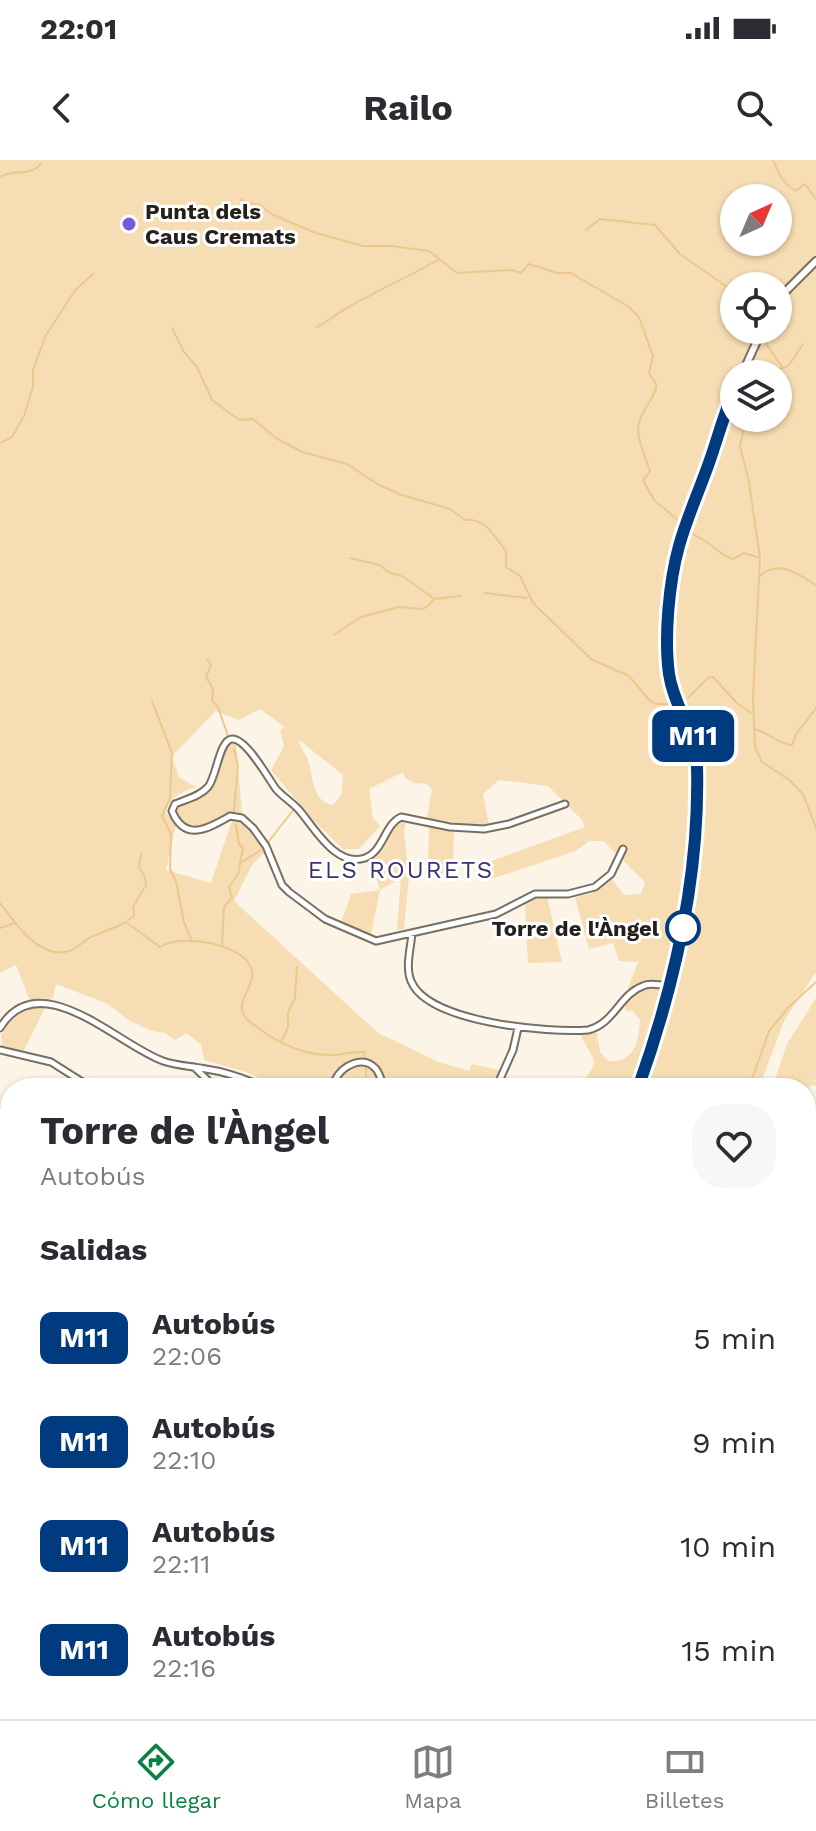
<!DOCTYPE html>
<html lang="es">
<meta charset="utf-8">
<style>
body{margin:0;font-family:"Work Sans",sans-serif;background:#f7f7f7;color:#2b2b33;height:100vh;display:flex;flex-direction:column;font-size:30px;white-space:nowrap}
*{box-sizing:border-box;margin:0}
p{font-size:26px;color:#7c7c81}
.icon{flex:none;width:44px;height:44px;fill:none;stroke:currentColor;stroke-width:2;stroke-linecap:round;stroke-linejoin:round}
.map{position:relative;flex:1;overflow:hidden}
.panel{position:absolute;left:0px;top:918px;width:816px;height:642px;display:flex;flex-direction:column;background:#fff;border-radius:32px 32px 0 0;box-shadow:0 2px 6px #0004}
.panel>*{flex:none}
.badge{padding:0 16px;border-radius:12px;font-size:28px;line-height:52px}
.needle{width:52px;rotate:44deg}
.tools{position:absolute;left:720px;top:24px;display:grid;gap:16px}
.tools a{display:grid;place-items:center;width:72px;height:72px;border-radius:50%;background:#fff;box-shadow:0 2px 6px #0004;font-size:40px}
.map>.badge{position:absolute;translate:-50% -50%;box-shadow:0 0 0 4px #fff}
h2{padding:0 40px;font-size:30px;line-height:72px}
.round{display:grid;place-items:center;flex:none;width:84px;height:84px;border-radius:32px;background:#f7f7f7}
.summary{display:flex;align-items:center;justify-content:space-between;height:136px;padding:0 40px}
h1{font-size:38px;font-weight:700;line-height:60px}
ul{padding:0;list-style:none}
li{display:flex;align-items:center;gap:24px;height:104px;padding:0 40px}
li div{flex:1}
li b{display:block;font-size:30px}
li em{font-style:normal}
li .badge{min-width:88px;font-weight:700;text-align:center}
.status{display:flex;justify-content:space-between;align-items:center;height:56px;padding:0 40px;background:#fff;direction:ltr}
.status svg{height:22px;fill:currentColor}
header{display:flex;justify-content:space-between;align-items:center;height:104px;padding:0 40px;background:#fff;font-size:36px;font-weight:700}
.menu{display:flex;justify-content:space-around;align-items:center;height:112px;border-top:2px solid #e1e1e2;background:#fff;font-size:22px;color:#7c7c81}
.menu a{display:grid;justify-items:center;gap:4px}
.menu .active{color:#0b8043}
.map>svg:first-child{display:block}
.green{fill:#f6ddb4;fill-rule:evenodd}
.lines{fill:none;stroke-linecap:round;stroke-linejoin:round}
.stream{stroke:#edc88d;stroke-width:2}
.minor-casing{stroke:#766f63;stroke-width:9}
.tertiary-casing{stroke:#766f63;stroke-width:10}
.minor{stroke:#fff;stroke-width:5}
.tertiary{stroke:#fff;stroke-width:6}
.line-casing{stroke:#fff;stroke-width:18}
.line{stroke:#003b80;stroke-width:12}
.poi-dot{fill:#765bd5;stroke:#fff;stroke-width:3}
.stop-dot{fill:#fff;stroke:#003b80;stroke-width:4}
.labels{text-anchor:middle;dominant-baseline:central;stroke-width:6;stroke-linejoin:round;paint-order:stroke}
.poi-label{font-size:22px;font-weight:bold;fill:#24211c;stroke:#fff;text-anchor:start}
.stop-label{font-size:22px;font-weight:bold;fill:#24211c;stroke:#fff;text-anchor:end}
.neighbourhood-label{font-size:24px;letter-spacing:2px;fill:#3c316d;stroke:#fff}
</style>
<div class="status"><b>22:01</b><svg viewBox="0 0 49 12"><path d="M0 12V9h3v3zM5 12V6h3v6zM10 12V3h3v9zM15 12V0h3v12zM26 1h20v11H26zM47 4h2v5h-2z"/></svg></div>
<header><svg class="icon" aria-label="back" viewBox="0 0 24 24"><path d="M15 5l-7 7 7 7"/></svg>Railo<svg class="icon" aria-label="search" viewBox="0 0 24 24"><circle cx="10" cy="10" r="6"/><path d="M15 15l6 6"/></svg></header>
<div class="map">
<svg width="816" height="1559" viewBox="0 0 816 1559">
<rect width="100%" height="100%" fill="#fcf4e6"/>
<path class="green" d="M0 0H816V812L784 861 759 928H281L246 912 204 900 201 884 186 873 175 880 165 873 152 871 130 861 108 844 56 824 53 839 42 838 30 841 16 805 0 813ZM734 38H778V82H734ZM734 126H778V170H734ZM734 214H778V258H734ZM260 549 285 567 280 570 284 586 271 610 313 660 343 689H359L380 666 373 658 369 629 403 612 405 618 414 623 427 624 432 629 427 658 472 665H489L483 634 499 620 548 626 582 660 585 667 475 707 488 720 576 691 589 681H603L645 722 641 734 624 735 612 719 592 733 575 738 589 789 613 783 619 801 638 802 628 828 625 850 634 852 640 860C639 881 634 904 608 901L600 892 597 873 580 874 595 902 585 921 548 924 537 921 521 926 499 918 502 911 472 904 469 911 439 902 378 873 234 741 252 705 265 692 243 662 232 660 211 723 166 710 176 665 166 653C169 636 181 633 196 627L180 618 172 598 174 594 216 551 239 560ZM299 580 343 615 342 634 333 645C313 642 313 619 309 603 307 594 300 590 299 580Z
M231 583H236L242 653C214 650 203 683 176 655V649L209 631 218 616 227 586Z
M401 660H406L404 672 409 717 404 769 397 770 401 718 380 730 371 775 341 763 351 734 380 730 371 698Z
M429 665 454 670 453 713 428 715Z
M537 736H547L562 802 528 803 525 743Z
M816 838V919L811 924 816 921V926L810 925 806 940V928H774V922L787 884Z
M46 846 23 892 3 887 1 876C9 857 26 848 46 846Z
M10 1015V1098L0 1102V1023Z
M10 1313V1341L4 1345 10 1356V1550H44L45 1556 50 1559H0V1490L4 1488 0 1479V1323Z
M368 1550H460L448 1553 437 1559H360Z"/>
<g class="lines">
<path class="stream" d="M773 0C778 13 783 24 796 31L805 24 816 39
M0 17C13 8 31 18 41 3
M241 40 261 46 273 55 316 73 363 86H391L429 91 457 113 512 110 521 113 529 104 557 113H571L629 147 639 157 653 196 649 213C651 217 655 221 656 225 658 234 639 253 638 267 638 285 646 296 650 312L643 320 654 340 679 361
M586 70 600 59 655 65 680 94 734 132
M317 167C329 161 337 153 349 147 378 130 408 117 438 100
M172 168 184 192 197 207 212 240 239 260 253 259 276 278 302 292 347 304 379 325 402 335 450 349 465 360C486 358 494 376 506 391V407L520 416 533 443 591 499 629 516 649 540 656 544H668
M762 178 783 208
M770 214 789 205 803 184
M746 258 740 286 749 322 760 398 753 537 755 587 762 602 788 619 803 634 816 668
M0 283 12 277 24 256 33 227V210L46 175 76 129 93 114
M690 371C697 378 702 378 708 383 718 390 721 395 733 399L744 393 760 398
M350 398 380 405 388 412 404 417 433 438
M760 416C779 399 798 414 816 425
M485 433 527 438
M334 475 361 457 399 447 423 449 428 446 434 439 461 436
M207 499 211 505 206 517 213 529 212 540 218 547 228 576
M688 538 709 517H713L737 543 751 553
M152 541 172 593 170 638 162 656 171 674 170 709 176 721 184 762 191 779
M755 569C768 573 783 586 792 585L796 574 816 548
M234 589 238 605 234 651
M269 681 294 649
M242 702 261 690
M0 743C15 763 39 800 69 791 78 788 83 781 91 777 102 772 115 768 126 762L160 787C179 773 246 783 252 811 255 829 230 845 249 861 271 879 299 894 327 895 340 896 351 891 364 892 367 905 364 917 369 928
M128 760 134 756 133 747 146 725 145 717 139 707 141 694
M0 768 14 763
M222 785 224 747 232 738 229 727 238 714 243 688 239 684 236 665
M282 881 288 867V852L295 838 297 807
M749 928 769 871 788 848 816 822
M806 1011 816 1008
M806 1111H816
M0 1410C12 1427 3 1439 10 1452
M806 1433 816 1428
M24 1559 26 1550
M512 1559 516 1550
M637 1559 644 1550"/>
<defs>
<path id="minor" d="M565 644 509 664 484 669 450 667 401 657C384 665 384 691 365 698 336 708 314 667 299 650 292 642 283 637 276 629 268 618 246 578 232 579 219 580 217 616 208 627 200 636 187 639 175 644L172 651C185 683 209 668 230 656L242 658 253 668 266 686 282 725 289 732 325 759 376 781 496 754 535 734H568L595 727 611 714 623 689
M412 773C411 787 405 807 411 821 428 863 549 873 588 870 614 864 620 834 643 826 651 822 660 826 669 825
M0 868C39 803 118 885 163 901 177 906 192 906 206 909 227 912 246 919 266 928
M0 890 51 902 92 928
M194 907 216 928
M337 928 335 920C342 906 363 894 376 909 380 914 382 922 384 928
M496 928 513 890 518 868
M0 951 10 953
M0 1019 10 1011
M0 1105 10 1101
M0 1149 10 1141
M806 1169H816
M0 1235 10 1226
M806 1270 816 1268
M0 1300 10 1309
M806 1399 816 1412
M806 1420 816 1415
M806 1491 816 1476
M187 1550 194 1559
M263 1550 288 1551
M329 1550 354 1553 363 1550
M575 1550 580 1559
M697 1550 765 1553 791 1559
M48 1553 82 1559
M290 1556 322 1552 345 1559
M117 1559V1550
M128 1559 135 1550
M354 1559 365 1551
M585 1559 595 1550"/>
<path id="tertiary" d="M778 139 816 101
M742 214 762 170
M638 928C675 825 699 716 697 606 696 572 674 547 669 514 664 477 669 422 679 387 687 357 700 329 710 301 718 277 724 254 734 231
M345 1559 347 1550"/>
</defs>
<use href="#minor" class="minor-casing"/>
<use href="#tertiary" class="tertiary-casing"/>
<use href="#minor" class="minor"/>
<use href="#tertiary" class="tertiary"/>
</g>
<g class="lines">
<defs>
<path id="line" d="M638 928C675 825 700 716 697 606 696 570 674 548 669 514 664 477 669 422 679 386 687 357 700 329 710 300 718 277 724 254 734 231"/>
</defs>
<use href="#line" class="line-casing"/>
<use href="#line" class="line"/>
</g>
<circle class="poi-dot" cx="129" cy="64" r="8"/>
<circle class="stop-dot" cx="683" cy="768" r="16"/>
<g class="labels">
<g class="poi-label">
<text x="145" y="51">Punta dels<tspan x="145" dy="25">Caus Cremats</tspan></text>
</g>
<g class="stop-label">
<text x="659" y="768">Torre de l'Àngel</text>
</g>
<g class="neighbourhood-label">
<text x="401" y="710">ELS ROURETS</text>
</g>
</g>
</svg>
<div class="tools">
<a><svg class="needle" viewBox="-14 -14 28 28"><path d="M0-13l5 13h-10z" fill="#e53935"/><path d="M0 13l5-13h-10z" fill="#7c7c81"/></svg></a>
<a><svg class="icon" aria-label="locate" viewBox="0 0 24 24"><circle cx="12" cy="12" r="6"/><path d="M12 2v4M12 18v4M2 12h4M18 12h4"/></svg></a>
<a><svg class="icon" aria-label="layers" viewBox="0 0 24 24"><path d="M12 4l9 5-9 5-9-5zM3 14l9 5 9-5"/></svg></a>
</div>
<b class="badge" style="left:693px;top:576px;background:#003b80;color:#fff">M11</b>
<section class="panel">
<div class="summary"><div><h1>Torre de l'Àngel</h1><p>Autobús</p></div><a class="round"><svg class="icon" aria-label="heart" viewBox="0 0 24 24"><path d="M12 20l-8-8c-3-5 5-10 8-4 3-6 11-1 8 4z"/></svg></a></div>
<h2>Salidas</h2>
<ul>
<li><span class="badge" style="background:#003b80;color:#fff">M11</span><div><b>Autobús</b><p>22:06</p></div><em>5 min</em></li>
<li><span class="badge" style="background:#003b80;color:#fff">M11</span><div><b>Autobús</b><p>22:10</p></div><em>9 min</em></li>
<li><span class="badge" style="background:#003b80;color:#fff">M11</span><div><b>Autobús</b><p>22:11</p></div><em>10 min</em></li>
<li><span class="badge" style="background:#003b80;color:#fff">M11</span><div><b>Autobús</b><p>22:16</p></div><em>15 min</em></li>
</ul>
</section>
</div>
<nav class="menu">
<a class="active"><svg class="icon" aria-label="directions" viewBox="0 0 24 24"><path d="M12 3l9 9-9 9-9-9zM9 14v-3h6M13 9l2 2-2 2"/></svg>Cómo llegar</a>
<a><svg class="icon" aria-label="map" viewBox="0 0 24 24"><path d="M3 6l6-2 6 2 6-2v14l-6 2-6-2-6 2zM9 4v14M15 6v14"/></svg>Mapa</a>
<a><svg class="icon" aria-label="tickets" viewBox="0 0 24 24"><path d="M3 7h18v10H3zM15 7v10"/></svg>Billetes</a>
</nav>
